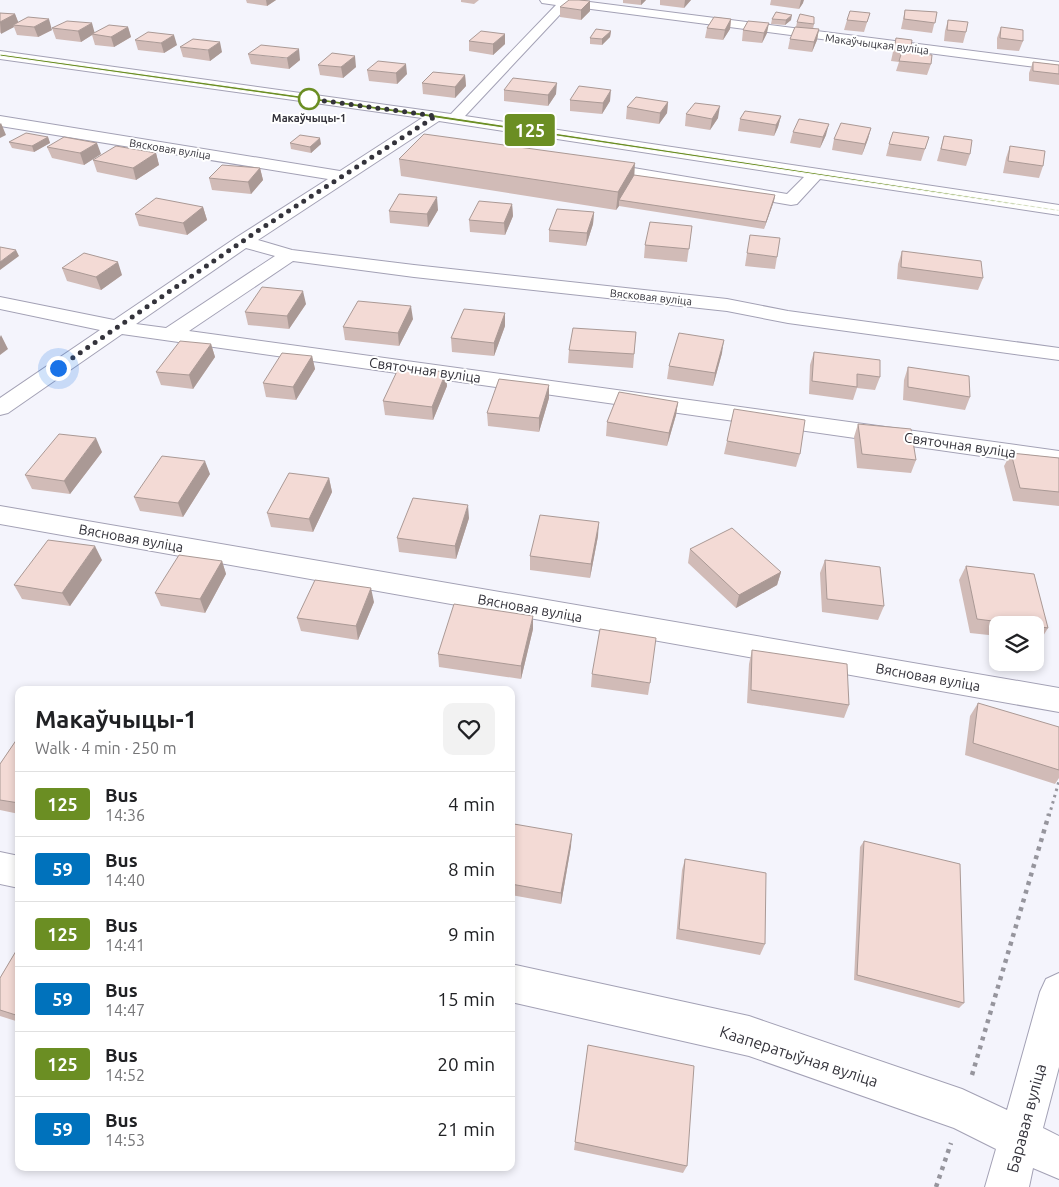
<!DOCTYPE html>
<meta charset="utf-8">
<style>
body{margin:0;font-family:Ubuntu,sans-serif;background:#f2f2f2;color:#202124;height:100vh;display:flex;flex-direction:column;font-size:19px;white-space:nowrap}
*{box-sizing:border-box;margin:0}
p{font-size:16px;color:#757577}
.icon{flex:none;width:28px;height:28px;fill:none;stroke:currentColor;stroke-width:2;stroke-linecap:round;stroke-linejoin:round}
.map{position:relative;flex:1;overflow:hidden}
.drawer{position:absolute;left:15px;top:686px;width:500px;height:485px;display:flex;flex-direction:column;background:#fff;border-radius:10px;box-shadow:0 2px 8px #0003}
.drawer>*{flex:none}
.badge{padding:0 10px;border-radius:4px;font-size:18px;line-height:32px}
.fabs{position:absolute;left:989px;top:616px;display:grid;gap:10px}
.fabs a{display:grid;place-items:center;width:55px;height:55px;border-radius:10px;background:#fff;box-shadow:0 2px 8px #0003;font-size:25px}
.you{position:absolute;width:25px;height:25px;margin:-12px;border:4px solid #fff;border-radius:50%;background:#1a73e8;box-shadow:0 0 0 8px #1a73e833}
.map>.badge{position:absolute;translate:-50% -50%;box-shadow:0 0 0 2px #fff}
.round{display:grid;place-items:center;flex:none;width:52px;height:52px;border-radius:10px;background:#f2f2f2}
.summary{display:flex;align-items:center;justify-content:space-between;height:85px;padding:0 20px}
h1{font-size:24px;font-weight:700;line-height:38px}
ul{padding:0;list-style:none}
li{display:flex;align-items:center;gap:15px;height:65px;padding:0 20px;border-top:1px solid #e0e0e0}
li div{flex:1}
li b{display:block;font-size:19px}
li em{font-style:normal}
li .badge{min-width:55px;font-weight:700;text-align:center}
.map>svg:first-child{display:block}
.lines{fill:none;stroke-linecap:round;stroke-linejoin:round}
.minor-casing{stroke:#a3a1b5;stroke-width:2}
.path-far1{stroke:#96959d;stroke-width:3;stroke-dasharray:2.5 4;stroke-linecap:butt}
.path{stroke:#96959d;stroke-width:4.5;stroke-dasharray:4 5;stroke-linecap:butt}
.minor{fill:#fff;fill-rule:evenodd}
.wall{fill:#d1bbb7}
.shaded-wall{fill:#aa9995}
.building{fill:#f3dad5;stroke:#aa9995}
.line{fill:#6b8e23;stroke:#fff}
.walk{stroke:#34333b;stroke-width:5;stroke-dasharray:0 9}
.stop-dot{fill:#fff;stroke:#6b8e23;stroke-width:2.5}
.labels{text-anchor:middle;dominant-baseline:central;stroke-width:4;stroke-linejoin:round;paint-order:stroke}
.far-street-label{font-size:11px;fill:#34333b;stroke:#fff}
.far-stop-label{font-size:11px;font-weight:bold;fill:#34333b;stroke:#fff}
.street-label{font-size:14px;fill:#34333b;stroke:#fff}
.near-street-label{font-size:16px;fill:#34333b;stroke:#fff}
</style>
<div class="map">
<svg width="1059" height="1187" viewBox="0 0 1059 1187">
<rect width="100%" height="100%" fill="#f4f4fc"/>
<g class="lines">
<defs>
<path id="minor" d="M540 0H574L1059 62V70L568 6 465 116 1059 205V215L820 179 797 204 791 205 598 172 592 170 590 167 592 164 598 162 787 194 804 177 439 121 258 240 292 250 414 265 727 299 788 311 1059 348V360L788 323 727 311 414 277 293 261 189 331 1059 451V467L122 334 8 413 0 415V398L100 330 0 309V297L114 320 237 237 328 179 0 126V116L340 171 422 118 0 59V51L451 114 556 5 542 3ZM246 248 275 256 166 328 136 324Z
M0 506 1059 688V712L0 524Z
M0 852 19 856V888L0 884Z
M511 964 749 1016 962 1089 1007 1110 1040 992 1046 979 1059 973V1067L1043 1128 1059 1136V1179L1033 1168 1029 1187H985L996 1149 954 1128 749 1056 511 1002Z"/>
</defs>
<use href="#minor" class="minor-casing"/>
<path class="path-far1" d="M1049 816 1059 781"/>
<path class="path" d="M972 1075 1049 814
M936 1187 951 1143"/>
<use href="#minor" class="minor"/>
</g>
<path class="wall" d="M246 0H276L267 6 247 3Z
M461 0H479L474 4 461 2Z
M623 0H646L641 5 623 3Z
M660 0H691L684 8 660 5Z
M771 0H801V2L803 3 799 9 770 5Z
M560 7 590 11 581 20 560 17Z
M905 10 937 12 932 33 901 29Z
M0 13 15 14 18 22 52 30 38 37 17 35 14 27 0 33Z
M870 13 864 32 844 30 847 20Z
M731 19 730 29 723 40 705 38 707 28Z
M772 19 791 20 785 25 771 24Z
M948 20 966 32 963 43 944 41 945 31Z
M748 21 767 33 762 43 742 41 743 30Z
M797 22 814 24 813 29H819L817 40 812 52 788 49 790 39 796 27Z
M128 27 131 37 114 47 95 45 92 35 81 42 56 39 52 28 95 33Z
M1001 27 1023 41 1019 51 997 49V38Z
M611 31 610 37 602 45 590 44V38Z
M896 38 910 53 931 64 927 75 896 71 899 62 891 61Z
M135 40 177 45 164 53 138 50Z
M469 41 505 44 493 55 469 51Z
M180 47 222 52 210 61 183 57Z
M248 54 300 60 289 69 251 64Z
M1033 62 1059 65V85L1029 81V73Z
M318 65 356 67 343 78 320 75Z
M367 70 407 74 397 84 369 81Z
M465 75 466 86 455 98 423 94 422 83Z
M504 90 556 94 548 106 504 101Z
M570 100 610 101 602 114 570 111Z
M668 102 667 113 659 124 626 119 627 107Z
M686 114 718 118 710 130 685 126Z
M781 116 778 127 774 136 738 131 740 119Z
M871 128 868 139 862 155 832 150 834 139Z
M793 132 826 135 820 148 790 143Z
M944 136 970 154 966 166 937 161Z
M48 137 50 143 34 152 12 148 9 142Z
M929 137 921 161 886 156 889 144Z
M290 143 321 144 311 153 291 149Z
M1010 146 1043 166 1039 178 1003 173 1006 158Z
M47 147 101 154 84 165 52 158Z
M156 153 159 165 136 180 97 172 93 160Z
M399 159 634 175 775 195 774 201 764 229 619 206 616 210 401 176Z
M260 168 263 180 251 194 212 190 209 178Z
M512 204 513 216 505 235 470 232 469 220Z
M203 207 207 220 187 235 139 226 135 214Z
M438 210 428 227 390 223 389 211Z
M594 212 593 224 586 246 549 242V230Z
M692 226 687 262 644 258 645 245Z
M902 251 983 278 978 290 897 279 898 264Z
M747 253 777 257 775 269 745 266Z
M62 268 122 275 101 290 67 281Z
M306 304 289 329 248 325 245 312Z
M505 313V326L494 356 452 352 451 338Z
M413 319 399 346 345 340 343 327Z
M636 332 633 368 568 363 569 350Z
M211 344 215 357 193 389 161 385 156 372Z
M814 352 880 377 875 390 857 388 853 400 809 394 810 365Z
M722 353 713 386 667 379 669 366Z
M312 356 315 369 296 400 266 397 263 383Z
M908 367 970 397 965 410 903 400 904 380Z
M447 386 433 420 385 415 383 401Z
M549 398 539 432 488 426 487 413Z
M678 402 676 415 667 446 606 436 607 422Z
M858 424 916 460 911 473 857 468 854 437Z
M727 441 800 454 796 467 724 454Z
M102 452 70 494 32 489 25 475Z
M1011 453 1059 458V506L1013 501 1004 466Z
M210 474 183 517 140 511 134 497Z
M329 478 332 492 313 532 271 527 267 513Z
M469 518 456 559 399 552 397 538Z
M598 536 590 578 530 570V556Z
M690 549 781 572 777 585 736 608 688 563Z
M102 560 70 606 22 599 14 585Z
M825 560 884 606 878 620 822 612 820 573Z
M222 561 226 574 205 613 161 606 155 593Z
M966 566 1048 628 1040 641H1035V625H998V636L970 633 959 580Z
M374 602 358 640 301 631 297 618Z
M533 629 521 679 439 667 438 654Z
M752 650 849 705 844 718 747 703 749 664Z
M592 674 650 683 648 695 591 687Z
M978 703 1059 770V778L1055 784 965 755 970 716Z
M19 736V814L0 810V764Z
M511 835 571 846 561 904 511 895Z
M864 841 964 1003 959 1008 854 980 860 847Z
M685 859 765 944 760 955 676 939 682 870Z
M19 946V1022L0 1016V978Z
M588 1045 687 1166 683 1173 574 1150Z"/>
<path class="shaded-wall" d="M266 0H276L267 6Z
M641 0H646L641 5Z
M685 0H691L684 8Z
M801 0H804L803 3 799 9Z
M590 1V11L581 20V10Z
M15 14 19 24 13 25 14 27 1 34 0 22Z
M792 15 791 20 785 25 786 20Z
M49 19 52 30 38 37 34 27Z
M731 19 730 29 723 40 725 30Z
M92 23 95 34H92V35L81 42 78 31Z
M769 23 767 33 762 43 764 33Z
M128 27 131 37 114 47 111 37Z
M819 29 817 40 812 52 814 42Z
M611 31 610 37 602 45V39Z
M505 34V44L493 55V44Z
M174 35 177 45 164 53 161 43Z
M220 42 222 52 210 61 208 50Z
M299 49 300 60 289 69 287 58Z
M355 56 356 67 343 78 341 67Z
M406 64 407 74 397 84 396 73Z
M465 75 466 86 455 98V87Z
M557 83 556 94 548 106V95Z
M611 90 610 101 602 114 603 103Z
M668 102 667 113 659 124 660 113Z
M720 106 718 118 710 130 712 119Z
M781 116 778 127 774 136 776 125Z
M1 123 6 135 0 138V124Z
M829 124 826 135 820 148 823 137Z
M871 128 868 139 862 155 865 144Z
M48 137 50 143 34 152 32 146Z
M320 138 321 144 311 153 310 147Z
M97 143 101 154 84 165 80 153Z
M156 153 159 165 136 180 133 168Z
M635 163 634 181 619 200V206L616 210 618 192Z
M260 168 263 180 251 194 248 182Z
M775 195 774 201 764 229 766 222Z
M437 197 438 210 428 227 427 214Z
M512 204 513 216 505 235 504 223Z
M203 207 207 220 187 235 183 223Z
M594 212 593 224 586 246 587 233Z
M16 250 19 256 0 270V262Z
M118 262 122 275 101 290 96 277Z
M303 291 306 304 289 329 287 316Z
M411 306 413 319 399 346 398 333Z
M505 313V326L494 356V343Z
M1 335 8 349 0 355V337Z
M724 340 722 353 713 386 715 373Z
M211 344 215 357 193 389 189 375Z
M312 356 315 369 296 400 293 387Z
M446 372 447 386 433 420 432 407Z
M549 385V398L539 432V418Z
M678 402 676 415 667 446 669 433Z
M96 438 102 452 70 494 64 481Z
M205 461 210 474 183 517 178 503Z
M329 478 332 492 313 532 309 519Z
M468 505 469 518 456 559 455 546Z
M599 522 598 536 590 578 591 564Z
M95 546 102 560 70 606 62 593Z
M222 561 226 574 205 613 200 599Z
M781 572 777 585 736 608 739 595Z
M371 588 374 602 358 640 356 626Z
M533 616V629L521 679V666Z
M572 834 571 846 561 904V893Z"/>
<path class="building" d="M569 0H579L590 1 581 10 560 7Z
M905 10 937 12 935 23 904 19Z
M850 11 870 13 867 22 847 20Z
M776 12 792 15 786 20 772 19Z
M0 13 15 14 0 22Z
M800 14 814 17V24L797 22Z
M28 17 49 19 34 27 13 25Z
M714 17 731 19 725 30 707 28Z
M948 20 968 22 966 32 947 30Z
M67 21 92 23 78 31 52 28Z
M748 21 769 23 764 33 743 30Z
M109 25 128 27 111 37 92 34Z
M795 27 819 29 814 42 790 39Z
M1001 27 1023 30V41L1000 38Z
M596 29 611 31 602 39 590 38Z
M481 31 505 34 493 44 469 41Z
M148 32 174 35 161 43 135 40Z
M896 38 912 40 910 53 932 55 931 64 899 61 902 51 894 50Z
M193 39 220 42 208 50 180 47Z
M261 45 299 49 287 58 248 54Z
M332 53 355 56 341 67 318 65Z
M378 61 406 64 396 73 367 70Z
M1033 62 1059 65V74L1033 71Z
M433 72 465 75 455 87 422 83Z
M513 78 557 83 548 95 504 90Z
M579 86 611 90 603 103 570 100Z
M636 97 668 102 660 113 627 107Z
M695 103 720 106 712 119 686 114Z
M745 111 781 116 776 125 740 119Z
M799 119 829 124 823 137 793 132Z
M841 123 871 128 865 144 834 139Z
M893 132 929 137 925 149 889 144Z
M26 133 48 137 32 146 9 142Z
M424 134 635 163 618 192 399 159Z
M300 135 320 138 310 147 290 143Z
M944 136 972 140 970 154 941 149Z
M64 137 97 143 80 153 47 147Z
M116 146 156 153 133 168 93 160Z
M1010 146 1045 151 1043 166 1008 161Z
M222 165 260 168 248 182 209 178Z
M634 175 775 195 766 222 619 200Z
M399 194 437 197 427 214 389 211Z
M156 198 203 207 183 223 135 214Z
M479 201 512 204 504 223 469 220Z
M557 209 594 212 587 233 549 230Z
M650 222 692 226 689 249 645 245Z
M750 235 780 238 777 257 747 253Z
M0 247 16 250 0 262Z
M902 251 981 261 983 278 901 267Z
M84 253 118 262 96 277 62 268Z
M262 287 303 291 287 316 245 312Z
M358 301 411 306 398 333 343 327Z
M464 309 505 313 494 343 451 338Z
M573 328 636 332 634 354 569 350Z
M679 333 724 340 715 373 669 366Z
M180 341 211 344 189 375 156 372Z
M814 352 880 360V377L857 374V387L812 381Z
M282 353 312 356 293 387 263 383Z
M399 367 446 372 432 407 383 401Z
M908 367 969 376 970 397 908 387Z
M499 379 549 385 539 418 487 413Z
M619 392 678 402 669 433 607 422Z
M734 409 805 420 800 454 727 441Z
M858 424 911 429 916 460 862 454Z
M59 434 96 438 64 481 25 475Z
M1011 453 1059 458V492L1020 488Z
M162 456 205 461 178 503 134 497Z
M289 473 329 478 309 519 267 513Z
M413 498 468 505 455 546 397 538Z
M540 515 599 522 591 564 530 556Z
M732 528 781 572 739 595 690 549Z
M48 540 95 546 62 593 14 585Z
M179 555 222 561 200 599 155 593Z
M825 560 880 567 884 606 827 599Z
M966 566 1034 574 1048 628 1035 626V625H1023L977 619Z
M315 580 371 588 356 626 297 618Z
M454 604 533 616 521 666 438 654Z
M600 629 656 638 650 683 592 674Z
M752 650 847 664 849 705 751 690Z
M978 703 1059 727V770L973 743Z
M19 736V803L0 800V764Z
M514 824 572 834 561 893 511 884V835Z
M864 841 960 864 964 1003 857 975Z
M685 859 766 873 765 944 679 929Z
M19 946V1016L0 1010V978Z
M588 1045 694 1066 687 1166 575 1142Z"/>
<path class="line" d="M0 54 436 115 1059 210V211L436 118 0 56Z"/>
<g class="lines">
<path class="walk" d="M58 368 259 230 436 116 303 98 309 99"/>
</g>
<circle class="stop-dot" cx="309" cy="99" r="10"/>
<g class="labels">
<g class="far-street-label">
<text transform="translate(877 44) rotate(7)">Макаўчыцкая вуліца</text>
<text transform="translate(170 149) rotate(9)">Вясковая вуліца</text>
<text transform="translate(651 297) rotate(6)">Вясковая вуліца</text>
</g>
<g class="far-stop-label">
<text x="309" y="118">Макаўчыцы-1</text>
</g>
<g class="street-label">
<text transform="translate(425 370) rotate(8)">Святочная вуліца</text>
<text transform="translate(960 445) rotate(8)">Святочная вуліца</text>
<text transform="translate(131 538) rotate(10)">Вясновая вуліца</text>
<text transform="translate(530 608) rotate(10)">Вясновая вуліца</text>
<text transform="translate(928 677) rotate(10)">Вясновая вуліца</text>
</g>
<g class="near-street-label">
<text transform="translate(799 1056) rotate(18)">Кааператыўная вуліца</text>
<text transform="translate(1026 1118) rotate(-75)">Баравая вуліца</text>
</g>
</g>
</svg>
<div class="fabs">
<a><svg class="icon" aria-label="layers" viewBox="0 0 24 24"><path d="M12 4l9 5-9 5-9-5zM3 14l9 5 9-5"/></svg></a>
</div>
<div class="you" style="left:58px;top:368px"></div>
<b class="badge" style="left:530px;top:130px;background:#6b8e23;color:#fff">125</b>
<section class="drawer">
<div class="summary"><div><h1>Макаўчыцы-1</h1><p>Walk · 4 min · 250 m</p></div><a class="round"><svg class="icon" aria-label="heart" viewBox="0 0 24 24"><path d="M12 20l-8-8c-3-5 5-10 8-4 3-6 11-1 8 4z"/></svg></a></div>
<ul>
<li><span class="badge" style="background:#6b8e23;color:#fff">125</span><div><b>Bus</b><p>14:36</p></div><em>4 min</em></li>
<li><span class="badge" style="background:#0072bc;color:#fff">59</span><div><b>Bus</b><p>14:40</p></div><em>8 min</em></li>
<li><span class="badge" style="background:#6b8e23;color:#fff">125</span><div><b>Bus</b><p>14:41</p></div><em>9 min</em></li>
<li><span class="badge" style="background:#0072bc;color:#fff">59</span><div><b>Bus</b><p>14:47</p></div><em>15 min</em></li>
<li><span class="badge" style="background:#6b8e23;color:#fff">125</span><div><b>Bus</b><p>14:52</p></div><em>20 min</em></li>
<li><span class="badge" style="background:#0072bc;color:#fff">59</span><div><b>Bus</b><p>14:53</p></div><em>21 min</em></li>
</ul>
</section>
</div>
